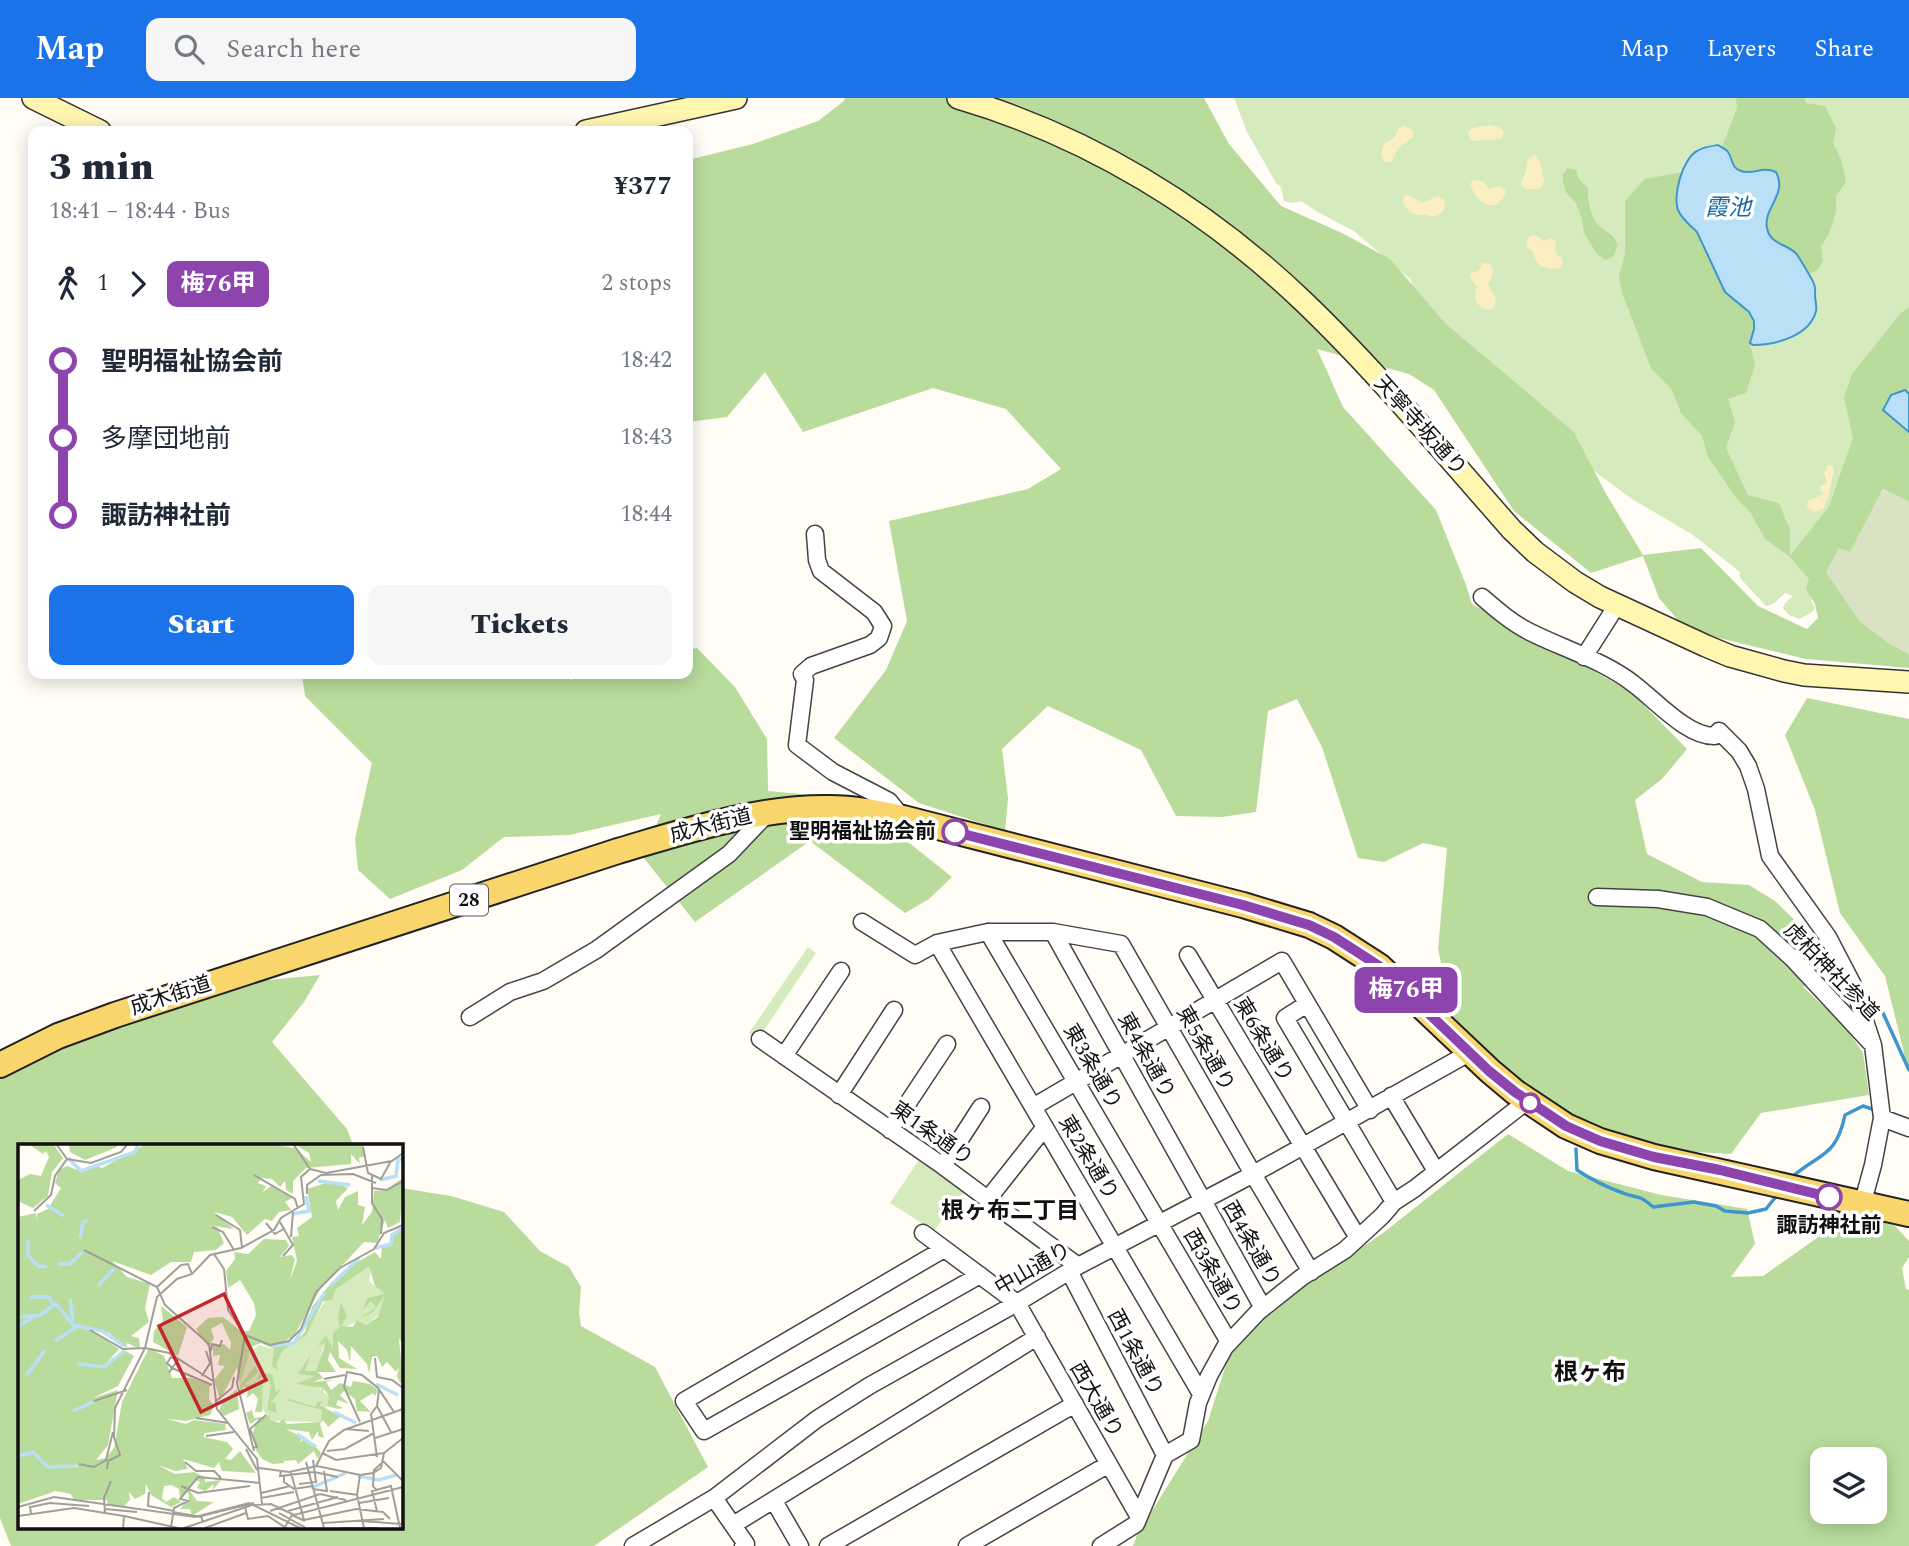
<!DOCTYPE html>
<meta charset="utf-8">
<style>
body{margin:0;font-family:Spectral,"Noto Sans JP",serif;background:#f6f6f7;color:#1f2937;height:100vh;display:flex;flex-direction:column;font-size:26px;white-space:nowrap}
*{box-sizing:border-box;margin:0}
p{font-size:23px;color:#747a83}
.icon{flex:none;width:38px;height:38px;fill:none;stroke:currentColor;stroke-width:2;stroke-linecap:round;stroke-linejoin:round}
.map{position:relative;flex:1;overflow:hidden}
.panel{position:absolute;left:28px;top:28px;width:665px;height:553px;display:flex;flex-direction:column;background:#fff;border-radius:14px;box-shadow:0 4px 18px #0003}
.panel>*{flex:none}
.badge{padding:0 14px;border-radius:10px;font-size:24px;line-height:46px}
.tools{position:absolute;left:1810px;top:1349px;display:grid;gap:14px}
.tools a{display:grid;place-items:center;width:77px;height:77px;border-radius:14px;background:#fff;box-shadow:0 4px 18px #0003;font-size:35px}
.map>.badge{position:absolute;translate:-50% -50%;box-shadow:0 0 0 4px #fff}
.legs{display:flex;align-items:center;gap:10px;height:77px;padding:0 21px;font-size:23px}
.legs p{margin-inline-start:auto}
.head{display:flex;align-items:center;justify-content:space-between;height:119px;padding:0 21px}
h1{font-size:38px;font-weight:800;line-height:52px}
.action{display:flex;gap:14px;margin-top:auto;padding:14px 21px}
.action a{flex:1;height:80px;border-radius:14px;background:#1a73e8;color:#fff;font-size:28px;font-weight:800;line-height:80px;text-align:center}
.action a+a{background:#f6f6f7;color:#1f2937}
ul{padding:0 21px;list-style:none}
li{display:flex;align-items:center;gap:24px;height:77px;font-size:26px}
li i{display:grid;place-items:center;width:10px;height:100%;margin:0 9px;background:currentColor}
li i::after{content:'';width:18px;height:18px;margin:-9px;border:5px solid;border-radius:50%;background:#fff}
li p{margin-inline-start:auto}
li:first-child i{background:linear-gradient(#0000 50%,currentColor 0)}
li:last-child i{background:linear-gradient(currentColor 50%,#0000 0)}
header{display:flex;align-items:center;gap:42px;box-sizing:border-box;height:98px;padding:0 35px;background:#1a73e8;color:#fff}
header strong{font-size:33px}
nav{display:flex;gap:38px;margin-inline-start:auto;font-size:24px}
.search{width:490px;height:63px;background:#f6f6f7;display:flex;align-items:center;gap:18px;box-sizing:border-box;padding:0 24px;border-radius:14px;color:#747a83;font-size:26px}
.map>svg:first-child{display:block}
.green{fill:#d5ebbd}
.forest{fill:#b9dc9c;fill-rule:evenodd}
.sand{fill:#fbeec1}
.cemetery{fill:#d9e3c4}
.water{fill:#b9e0f7;stroke:#3f96cf;stroke-width:2}
.lines{fill:none;stroke-linecap:round;stroke-linejoin:round}
.stream{stroke:#3f96cf;stroke-width:3.5}
.street-casing{stroke:#444;stroke-width:19}
.secondary-casing{stroke:#333;stroke-width:24}
.primary-casing{stroke:#222;stroke-width:28}
.street{stroke:#fff;stroke-width:16}
.secondary{stroke:#fff6b0;stroke-width:21}
.primary{stroke:#f9d66b;stroke-width:24}
.line-1-casing{stroke:#fff;stroke-width:16}
.line-1{stroke:#8e44ad;stroke-width:10}
.stop-1-dot{fill:#fff;stroke:#8e44ad;stroke-width:3.5}
.labels{text-anchor:middle;dominant-baseline:central;stroke-width:7;stroke-linejoin:round;paint-order:stroke}
.shield{fill:#fff;stroke:#585858;stroke-width:2}
.shield-label{font-size:19px;font-weight:bold;fill:#111}
.street-label{font-size:21px;fill:#111;stroke:#fff}
.stop-label{font-size:21px;font-weight:bold;fill:#111;stroke:#fff;text-anchor:end}
.water-label{font-size:23px;font-style:italic;fill:#1768a6;stroke:#fff}
.neighbourhood-label{font-size:23px;font-weight:bold;fill:#111;stroke:#fff}
.quarter-label{font-size:24px;font-weight:bold;fill:#111;stroke:#fff}
.inset-river{fill:none;stroke:#b9e0f7;stroke-width:3.5}
.inset-road{fill:none;stroke:#a09f9a;stroke-width:2}
.view{fill:#c4262e;fill-opacity:0.15;stroke:#c4262e;stroke-width:3.5}
.inset-edge{fill:none;stroke:#111;stroke-width:3.5}
</style>
<header>
<strong>Map</strong>
<div class="search"><svg class="icon" aria-label="search" viewBox="0 0 24 24"><circle cx="10" cy="10" r="6"/><path d="M15 15l6 6"/></svg>Search here</div>
<nav><a>Map</a><a>Layers</a><a>Share</a></nav>
</header>
<div class="map">
<svg width="1909" height="1448" viewBox="0 0 1909 1448">
<rect width="100%" height="100%" fill="#fffdf5"/>
<path class="green" d="M1234 0H1909V228L1818 495 1811 502 1815 510 1811 515 1799 521 1789 517 1783 510 1785 505 1793 498 1785 495 1773 506 1766 508 1741 481 1739 478 1740 474 1693 437 1632 401 1442 261 1410 181 1354 133 1316 113 1301 103 1292 105 1284 103 1281 89 1276 85 1247 34Z
M808 849 816 855 758 941 749 935Z
M919 1062 965 1092 934 1133 890 1105Z"/>
<path class="forest" d="M845 0H1204L1229 46 1281 108 1342 135 1390 161 1445 225 1574 334 1605 394 1643 457 1701 450 1758 508 1807 531 1818 520 1815 506 1806 491 1809 481 1790 459 1765 441 1750 414 1737 401 1708 359 1702 338 1681 315 1672 292 1651 270 1622 195 1619 177 1625 156V103L1645 81 1682 74C1679 82 1678 111 1682 118 1686 125 1692 129 1697 134L1725 194 1749 214 1754 223V231L1750 245 1755 267 1746 295 1728 301 1735 324 1726 350 1748 397 1779 405 1790 432V458L1829 408 1853 340 1844 299 1852 276 1901 215 1909 209V296L1905 292 1883 311 1909 334V404L1883 391 1850 455 1887 544 1909 556V570L1806 561 1686 532 1659 500 1643 458 1591 475 1514 413 1434 292 1409 276 1317 251 1343 309 1436 412 1466 487 1472 506 1630 593 1687 651 1662 681 1635 702 1647 756 1702 784 1749 787 1775 803 1809 836 1823 874 1803 889 1845 928 1863 955 1869 997 1761 1015 1731 1056 1662 1052 1563 1015 1508 974 1454 925 1438 851 1447 750 1423 745 1384 764 1358 760 1322 649 1297 601 1268 613 1256 714 1222 719 1176 718 1141 652 1048 608 1002 651 1008 701 1005 733 919 705 834 640 886 572 907 523 889 423 1028 391 1061 371 1006 311 933 290 803 334 765 274 727 319 688 324V62L753 46 818 23 844 3Z
M1736 0H1804L1806 5 1825 8 1836 30 1833 45 1841 61 1846 84 1836 98V114L1830 133 1821 149 1823 163 1817 173 1808 176C1805 170 1802 161 1797 157 1787 148 1771 146 1767 132 1762 114 1783 98 1779 79 1774 76 1768 71 1763 71 1754 70 1748 76 1739 72 1729 68 1731 55 1722 49L1737 10Z
M1568 70 1576 72 1579 81 1588 90C1587 103 1591 123 1603 131 1612 138 1612 135 1618 147L1614 158 1606 162 1597 156 1584 135 1582 121 1576 105 1566 95 1563 84V76Z
M697 550 735 589 767 641 768 693 812 697 824 723 898 736 952 779 929 801 905 815 810 743 695 824 643 759 661 716 569 737 504 739 462 772 390 801 358 772 355 741 372 665 305 598 302 576H562L571 582 582 576H688V552Z
M1807 600 1909 621V975L1885 878 1840 815 1815 712 1785 637Z
M320 877 304 904 272 944 347 1031 353 1047H19V1429H401V1090L451 1098 504 1114 540 1153 569 1169 581 1189 579 1215 581 1228 655 1269 708 1369 594 1448H11L0 1420V975L118 921 258 883Z
M1508 1036 1568 1073 1661 1097 1747 1111 1755 1146 1731 1179 1763 1178 1821 1137 1842 1111 1895 1128 1909 1143V1159L1902 1170 1906 1191 1909 1192V1448H1133L1137 1437 1208 1323 1230 1254 1270 1212 1383 1135ZM1822 1362H1874V1414H1822Z"/>
<path class="sand" d="M1490 27 1501 30 1504 35 1501 41 1473 43 1470 41 1468 35 1472 30Z
M1405 28 1413 33V39L1399 49 1391 64H1384L1381 56 1384 46 1394 40 1399 30Z
M1535 57C1544 64 1540 75 1545 83L1539 91H1526L1521 87C1521 80 1525 79 1526 73 1528 65 1525 61 1535 57Z
M1477 82 1483 84 1489 91 1499 88 1505 91 1506 95 1498 106C1483 111 1476 99 1470 87L1472 83Z
M1409 97 1422 105C1431 103 1436 94 1445 102 1446 115 1437 122 1425 116 1415 120 1409 114 1403 105L1404 98Z
M1533 137 1539 139 1544 143 1550 140 1556 144 1555 153 1563 163 1562 169C1550 174 1533 169 1533 153L1526 149 1528 140Z
M1483 165 1490 166 1493 171 1492 178 1488 186C1491 195 1500 199 1493 211 1480 215 1471 200 1477 189L1470 180 1471 175 1478 173Z
M1828 367H1832L1834 371 1828 400 1823 411 1814 414 1807 409 1808 403 1824 396 1821 393 1820 389 1827 384 1824 375Z"/>
<path class="cemetery" d="M1883 391 1909 404V556L1887 544 1860 524 1826 474 1839 450 1850 454Z"/>
<path class="water" d="M1718 47C1721 49 1726 51 1728 54 1733 61 1731 70 1741 73 1753 77 1762 68 1776 74 1788 96 1763 110 1767 130 1770 148 1791 146 1798 158 1801 163 1813 182 1814 186 1816 192 1815 191 1815 197 1815 202 1817 208 1816 213 1810 238 1775 247 1753 247L1750 245 1754 231V223L1749 214 1725 194 1697 134C1691 128 1683 122 1679 114 1671 100 1683 60 1697 53 1703 49 1711 48 1718 47Z
M1905 292 1909 296V334L1883 312 1891 297Z"/>
<g class="lines">
<path class="stream" d="M1883 915 1909 972
M1576 1051 1577 1072C1592 1082 1606 1089 1623 1095 1638 1101 1639 1096 1653 1109L1694 1104 1716 1108 1725 1113 1748 1115 1766 1111 1778 1096
M1792 1079C1819 1055 1836 1060 1845 1017L1863 1008 1875 1012"/>
<defs>
<path id="street" d="M815 436 817 462 821 473 874 514 883 528 879 540 870 547 811 568 802 576 805 582 797 647 833 674 889 703 903 720
M1482 499C1497 512 1512 525 1530 534 1564 551 1605 563 1635 587 1656 603 1688 639 1715 638L1719 633 1739 653 1748 668 1756 691 1770 758 1828 839 1853 887 1873 947 1882 1020 1873 1067 1862 1107
M1584 559 1617 507
M1597 799 1658 801 1707 809 1760 831 1793 861 1870 944
M862 824 915 857 937 845 988 834H1053L1121 846 1253 1076 1311 1174
M988 834 1229 1244
M1053 834 1263 1210
M937 845 1201 1296
M1188 857 1358 1140
M1307 906 1285 920 1394 1104
M470 919 510 894 543 883 596 852 729 756 767 716
M760 941 943 1068 1078 1168
M784 958 841 873
M839 997 894 912
M1391 998 1436 1073
M1033 1009 1282 863 1370 1012
M1882 1020 1909 1030
M890 1032 947 946
M943 1068 981 1009
M988 1101 1045 1029
M923 1135 1017 1205 1139 1419
M944 1151 684 1303 704 1333 980 1177
M1069 1173 1165 1357
M714 1400 746 1446 743 1448
M774 1403 800 1448
M733 1427 1037 1239
M633 1448 714 1400 817 1321 869 1288 1017 1205 1078 1168 1246 1080 1469 955
M828 1448 1075 1306
M967 1448 1109 1366
M1101 1448 1136 1426 1165 1357 1191 1342 1198 1305 1209 1278 1225 1249 1258 1214 1302 1179 1345 1152 1382 1118 1394 1104 1414 1091 1527 1003"/>
<path id="secondary" d="M33 0 100 33
M958 0C1088 38 1206 110 1304 204 1378 275 1444 355 1512 432L1535 454 1575 484 1600 499 1706 548 1730 558 1784 573 1804 577 1909 584
M586 33 736 0"/>
<path id="primary" d="M0 967 58 938 115 917 618 753C686 733 757 709 829 710 854 710 879 715 903 720L1243 807 1309 827 1334 839 1379 868 1490 973 1515 994 1566 1028 1600 1043 1654 1059 1909 1116"/>
</defs>
<use href="#street" class="street-casing"/>
<use href="#secondary" class="secondary-casing"/>
<use href="#primary" class="primary-casing"/>
<use href="#street" class="street"/>
<use href="#secondary" class="secondary"/>
<use href="#primary" class="primary"/>
</g>
<g class="lines">
<defs>
<path id="line-1" d="M955 734 1243 807 1309 827 1334 839 1379 868 1489 973 1515 994 1566 1028 1600 1043 1654 1059 1720 1072 1829 1099"/>
</defs>
<use href="#line-1" class="line-1-casing"/>
<use href="#line-1" class="line-1"/>
</g>
<g class="stop-1-dot">
<circle cx="955" cy="734" r="12"/>
<circle cx="1530" cy="1005" r="9"/>
<circle cx="1829" cy="1099" r="12"/>
</g>
<g class="labels">
<rect class="shield" x="450" y="786.5" width="38" height="31" rx="5"/>
<g class="shield-label">
<text x="469" y="802">28</text>
</g>
<g class="street-label">
<text transform="translate(1420 328) rotate(48)">天寧寺坂通り</text>
<text transform="translate(711 728) rotate(-14)">成木街道</text>
<text transform="translate(1831 874) rotate(46)">虎柏神社参道</text>
<text transform="translate(171 898) rotate(-18)">成木街道</text>
<text transform="translate(1263 942) rotate(59)">東6条通り</text>
<text transform="translate(1205 951) rotate(60)">東5条通り</text>
<text transform="translate(1146 958) rotate(61)">東4条通り</text>
<text transform="translate(1092 969) rotate(60)">東3条通り</text>
<text transform="translate(932 1036) rotate(35)">東1条通り</text>
<text transform="translate(1088 1060) rotate(59)">東2条通り</text>
<text transform="translate(1251 1146) rotate(60)">西4条通り</text>
<text transform="translate(1033 1171) rotate(-30)">中山通り</text>
<text transform="translate(1212 1174) rotate(60)">西3条通り</text>
<text transform="translate(1135 1255) rotate(62)">西1条通り</text>
<text transform="translate(1096 1302) rotate(60)">西大通り</text>
</g>
<g class="stop-label">
<text x="936" y="734">聖明福祉協会前</text>
<text x="1829" y="1128" text-anchor="middle">諏訪神社前</text>
</g>
<g class="water-label">
<text x="1728" y="110">霞池</text>
</g>
<g class="neighbourhood-label">
<text x="1010" y="1113">根ヶ布二丁目</text>
</g>
<g class="quarter-label">
<text x="1590" y="1275">根ヶ布</text>
</g>
</g>
<g transform="translate(18 1046)">
<rect width="385" height="385" fill="#fffdf5"/>
<path d="M354 121 351 137 369 153 366 167 347 182 338 178 325 184 316 204 305 203 298 234 293 236 312 254 304 278 251 277 244 264 245 241 222 243 230 210 241 201 258 206 275 200 286 191 310 152 315 153V148L342 124Z" fill="#d5ebbd"/>
<path d="M12 1H36L45 14 34 28 30 52 15 64 0 57V36L12 30 23 32 31 13 28 7 25 10ZM51 1H98L99 3 67 16 52 8ZM126 1H256L277 4 293 18 291 9 278 1H345L348 12 341 14 342 20 333 10V20L288 24 275 37V50L268 46 267 37 262 43 254 35 243 34 240 39 248 42 245 48 253 42 274 54 267 58 273 66 261 68 254 77 247 75 229 91 214 73 196 68 216 85 190 81 199 83 206 99 198 106 176 108 173 118H153L133 131 94 117 109 133 132 140 127 164 131 178 113 192 121 194 122 205 109 199 108 204 91 189 67 182 101 205 86 222 106 206 116 212 100 242 75 254 100 246 90 301 78 316 88 314 96 304 104 258 131 204 146 212 154 234H173L192 241 191 255 196 262 192 271 168 277 149 275 168 280 176 276 207 280 208 286 187 289 185 293 209 298 215 305 207 315 213 316 222 307 238 329 204 327 201 318 196 324 165 315 170 325 157 327 140 321 157 330 176 328 187 333V338L203 336 194 347 196 340 187 347 179 344 182 338 178 336 170 344 179 357 196 358 174 372 172 365H162L171 355 170 348 162 354 161 345 153 341 146 342 144 354 148 358 156 353 163 358 153 363 133 351 128 340 127 350 117 355 111 348 112 356 106 362 90 361 89 356H56L53 350 38 347 0 360V73L18 69V77L19 70 30 65 43 44 37 39 41 26 49 22 62 27 76 21 84 24ZM385 34 382 78 370 84 367 76 359 99 346 98 303 144 276 192 254 203 276 199 287 188 294 163 309 144 329 124 357 108 363 115 364 103 375 99V92L385 85V199L381 195 385 237 382 239 379 232 381 223 378 228 369 218 364 223 359 212 354 213 351 229 349 220 333 202 332 218 329 206 320 197 321 214 339 225 322 224 312 208 310 216 318 228H300L305 234 295 238 316 236 308 238 313 246 322 239 333 243 335 237 352 240 360 246 357 252 355 249 342 257 353 268 339 267 337 255 326 247 322 251 331 260 320 256 318 261 325 264 320 265 309 262 311 253 306 245 303 250 304 244 278 240 297 232 280 230 293 210 287 227H298L308 198 300 202 308 191 315 205V189L322 183 320 174 323 158 329 172 323 182 335 183 339 176 348 181 360 173 367 151 355 168 341 175 358 163 353 157 344 167 350 154 366 150 357 142 351 122 318 145 314 156 305 157 288 191 265 206 258 221 261 227 254 222 256 205 243 199 233 203 222 241 237 222 240 228 226 241 245 239 244 268H237L240 255 235 249 229 254 230 244 225 243 223 250 219 224 202 256 196 236 207 222 200 221 202 211 195 212V202L206 200 212 206 213 199 204 179 193 185 196 194 190 203 178 185 190 174 205 173 223 187H231L238 171 236 159 222 136 210 144 208 127 217 115 216 108 230 110 246 95 268 96 271 102 262 113 273 111 277 115 272 136 279 117 274 93 281 92 279 84 294 73 289 45 314 37 330 44 318 57 320 66 327 53 340 47V61L347 63 344 81 354 68 356 47 367 46ZM143 162 169 183 160 212 135 198 136 187 145 177ZM242 229 254 230 258 248 263 245 252 260 257 258 259 269 249 266 253 241 247 231 238 236ZM219 245 221 265 206 272 201 267 204 258ZM272 255 297 263 300 258 306 257 301 261 323 272 310 283 305 276 302 280 306 294 300 292V287L294 296 291 288 268 285 284 293 282 298 287 295 296 301 303 309 300 315 296 307 280 320 278 316 267 317V313L266 319 255 320 244 315 238 306 234 291 240 275 232 280 228 269 234 266 236 274 251 272 252 268V276L261 279 265 275 269 280 303 278 304 266 268 256Z" fill="#b9dc9c"/>
<path class="inset-river" d="M50 14 63 27 117 8 120 1M362 36 378 32 380 15H385M300 37 332 41M28 61 46 72M274 70 291 67 288 52M62 94 65 78 70 76M10 96V111L20 122 29 123M357 104 373 100 374 91 385 84M40 120H52L64 108M80 142 96 125M312 142 341 114M12 153H31L34 160M52 155 55 178M0 173 22 171 38 160 55 181 84 187 106 202M0 182 19 171M37 197 60 182M253 202 276 199 307 148M59 220 86 223 106 207M9 231 27 206M358 240 380 251M55 267 75 258M316 268 338 279M279 290 298 303M0 312 15 308 30 323 60 322M340 332 361 336 378 331M293 344 328 329"/>
<path class="inset-road" d="M276 1 292 25M345 3 350 29 363 35 373 17M49 15 73 19 103 8 109 1M292 25 308 29 374 17 385 9M354 30V59L364 75 363 90M236 31 277 55 280 65M353 44 369 46 385 37M289 50V41L303 31 335 30 358 39M16 67 33 51 37 32 49 15 39 1M198 71 222 86 224 104M262 78 275 101 265 112M248 79 257 90 267 84M194 83 205 88 216 106M273 93 275 68M66 106 139 143 147 161 191 200 199 265 239 315 244 360M196 110 206 125 210 166 227 191 219 239 236 307M139 143 163 121 170 120 174 130M72 186 105 205 127 204M227 191 252 201 271 197 283 185 298 148 322 124 356 105 366 89 385 81M127 204 151 209 195 237M193 207 194 200 202 202 204 196M357 214 359 233 374 236 385 244M160 216 154 224 194 241M151 229 154 224 149 219 153 213 157 215M184 232 192 219 188 207M306 235 327 231M361 246 359 262 373 288M76 257 109 246M197 258 214 244 216 233M178 274 210 279M342 278 326 243 329 228 344 231 360 244 376 268M232 285 239 303 234 304M327 285 351 287M231 286 248 271M188 292 216 288M357 294 385 285M228 305 239 326M309 307 327 305 356 289M304 309 318 316 366 309M359 313 353 270 359 262M364 316 385 337M167 318 178 327H196L203 334M288 318 306 384M61 320 76 323 88 316 95 288M298 322 311 297 326 286 385 265M241 324 271 328 299 322 342 331 355 329 363 324 366 309 385 294M89 325 90 317 102 311 96 293 97 264 127 204 139 153 159 135 174 130 192 111 223 104 256 86 263 74 286 60 283 33 292 25M263 327 262 332 296 328 320 333M273 329 286 376M342 331 339 351 346 384M266 332V338L276 345 295 342M281 340 298 338 295 316M163 342 180 349 232 342M295 345 309 347 306 327M312 347 340 351M359 347 355 342 356 326 365 318M131 348 130 362 156 367M243 349 272 342M243 354 276 348M341 359 371 354M0 363 36 353 177 373 231 359 282 384M227 363 230 375 250 372 268 384M87 365 119 368M252 367 302 350 328 356M270 367 320 353M359 367 354 347 373 342 382 384M155 368 183 373M13 369 12 363 32 359 71 362M261 369 288 384M87 370 86 354 93 337M0 372 56 364 106 372 105 384M106 372 160 384M286 376 338 365 365 368 372 375M344 377 383 380M185 378 183 372 236 359M305 379 366 375M153 383 156 364 170 357 162 355 180 333 242 339M267 383 274 371 287 377M166 384 234 361 253 360 276 371 385 343M187 384 228 369M321 384H360"/>
<path class="view" d="M206 150 248 236 183 268 141 182Z"/>
<rect width="385" height="385" class="inset-edge"/>
</g>
</svg>
<div class="tools">
<a><svg class="icon" aria-label="layers" viewBox="0 0 24 24"><path d="M12 4l9 5-9 5-9-5zM3 14l9 5 9-5"/></svg></a>
</div>
<b class="badge" style="left:1406px;top:892px;background:#8e44ad;color:#fff">梅76甲</b>
<section class="panel">
<div class="head"><div><h1>3 min</h1><p>18:41 – 18:44 · Bus</p></div><b>¥377</b></div>
<div class="legs"><svg class="icon" aria-label="walk" viewBox="0 0 24 24"><circle cx="13" cy="4" r="2"/><path d="M13 8l-2 6 4 7M11 14l-3 7M7 12l3-4h3l4 4"/></svg>1<svg class="icon" aria-label="forward" viewBox="0 0 24 24"><path d="M9 5l7 7-7 7"/></svg><b class="badge" style="background:#8e44ad;color:#fff">梅76甲</b><p>2 stops</p></div>
<ul>
<li><i style="color:#8e44ad"></i><b>聖明福祉協会前</b><p>18:42</p></li>
<li><i style="color:#8e44ad"></i><span>多摩団地前</span><p>18:43</p></li>
<li><i style="color:#8e44ad"></i><b>諏訪神社前</b><p>18:44</p></li>
</ul>
<div class="action"><a>Start</a><a>Tickets</a></div>
</section>
</div>
